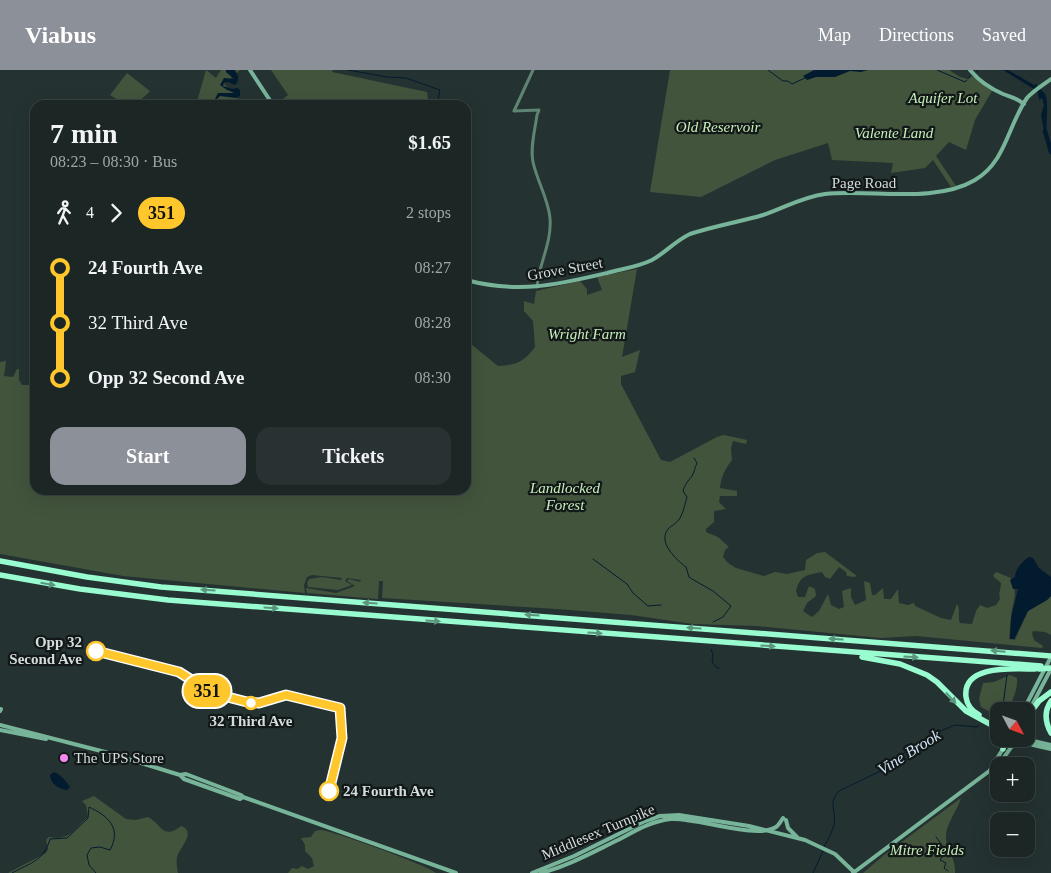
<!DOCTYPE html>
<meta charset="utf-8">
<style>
body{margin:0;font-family:Georgia,serif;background:#283232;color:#f1f3f6;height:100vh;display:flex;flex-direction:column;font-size:19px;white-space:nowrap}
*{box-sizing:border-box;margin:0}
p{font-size:16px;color:#a0a5a7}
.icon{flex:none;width:28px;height:28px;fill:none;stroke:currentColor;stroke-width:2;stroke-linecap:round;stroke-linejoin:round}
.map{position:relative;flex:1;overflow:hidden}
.panel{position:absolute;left:30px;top:30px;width:441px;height:395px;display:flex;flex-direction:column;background:#1b2625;border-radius:15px;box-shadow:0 5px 20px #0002,0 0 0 1px #394342}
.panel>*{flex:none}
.badge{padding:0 10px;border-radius:16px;font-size:18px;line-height:32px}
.needle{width:32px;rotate:131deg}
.buttons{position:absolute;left:990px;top:632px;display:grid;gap:10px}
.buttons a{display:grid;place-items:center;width:45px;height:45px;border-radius:10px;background:#1b2625;box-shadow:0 5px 20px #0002,0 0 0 1px #394342;font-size:25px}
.map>.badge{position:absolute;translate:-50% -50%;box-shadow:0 0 0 2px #fff}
.legs{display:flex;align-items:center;gap:8px;height:55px;padding:0 20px;font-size:16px}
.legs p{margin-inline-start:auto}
.head{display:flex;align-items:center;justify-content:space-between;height:85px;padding:0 20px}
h1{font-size:28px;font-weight:700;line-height:38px}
.cta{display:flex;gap:10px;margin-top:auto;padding:10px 20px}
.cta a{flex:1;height:58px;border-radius:15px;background:#8c9099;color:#fff;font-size:20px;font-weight:700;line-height:58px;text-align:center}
.cta a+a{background:#283232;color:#f1f3f6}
ul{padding:0 20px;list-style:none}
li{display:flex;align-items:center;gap:18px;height:55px;font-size:19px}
li i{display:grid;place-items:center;width:8px;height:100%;margin:0 6px;background:currentColor}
li i::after{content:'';width:12px;height:12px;margin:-6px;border:4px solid;border-radius:50%;background:#1b2625}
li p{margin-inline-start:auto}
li:first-child i{background:linear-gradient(#0000 50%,currentColor 0)}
li:last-child i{background:linear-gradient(currentColor 50%,#0000 0)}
header{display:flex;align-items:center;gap:30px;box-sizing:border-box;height:70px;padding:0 25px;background:#8c9099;color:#fff}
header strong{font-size:24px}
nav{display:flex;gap:28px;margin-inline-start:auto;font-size:18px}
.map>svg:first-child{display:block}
.green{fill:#43543d}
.water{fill:#031b2f}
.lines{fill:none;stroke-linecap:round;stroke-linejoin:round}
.stream{stroke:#031b2f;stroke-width:1}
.river{stroke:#031b2f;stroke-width:4.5}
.tertiary{stroke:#5e8472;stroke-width:3}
.secondary{stroke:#77b499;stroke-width:4}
.motorway{stroke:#99fbd0;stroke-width:5.5}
.motorway-bridge{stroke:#99fbd0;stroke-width:5.5}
.oneway{fill:#5c957d}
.line-1-casing{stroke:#fff;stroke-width:11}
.line-1{stroke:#ffc72c;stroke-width:8}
.stop-1-dot{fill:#fff;stroke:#ffc72c;stroke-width:2.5}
.poi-dot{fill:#f489f0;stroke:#121818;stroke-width:2}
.labels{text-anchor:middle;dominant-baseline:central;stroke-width:4.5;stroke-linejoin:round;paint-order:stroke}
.park-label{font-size:15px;font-style:italic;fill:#c8efba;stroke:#121818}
.street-label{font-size:15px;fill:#d4dcdc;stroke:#121818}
.stop-label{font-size:15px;font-weight:bold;fill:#d4dcdc;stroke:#121818;text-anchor:end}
.poi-label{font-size:15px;fill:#d4dcdc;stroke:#121818;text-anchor:start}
.water-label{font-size:16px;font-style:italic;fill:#d1e4f6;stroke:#121818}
</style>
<header>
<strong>Viabus</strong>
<nav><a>Map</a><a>Directions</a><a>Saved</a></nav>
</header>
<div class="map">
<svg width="1051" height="803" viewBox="0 0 1051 803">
<rect width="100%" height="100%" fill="#243231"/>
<path class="green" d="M206 0 216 8 221 0H240L224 14 235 25 242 35H196Z
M271 0H333L332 2 427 22 429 35H277L276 34 288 25Z
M670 0H949L960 7 968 9 972 6 992 21 975 50 966 80 949 72 936 86 956 116 951 117 933 90 925 98 891 103 893 93 832 90 828 73 775 90 701 127 650 122Z
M127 3 150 21C137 36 126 36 110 25Z
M637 199 622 287 640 280 635 302 621 306V314L661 390 670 392 717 367 724 365 747 370 746 374 733 371 731 378 732 390C725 399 721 407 720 418L737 421V426H720L719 432 726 439 714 441V452L706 459V462L718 467 729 477 725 480 723 487 728 493 736 498 764 506 775 502 787 504 805 500 806 490 817 483 825 482 857 506 854 507 847 506 846 502 839 497 830 509 825 507 822 502C807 505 800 505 796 521L798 527H805L809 516 815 519 816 526 807 533 803 541 812 547 819 541 828 524 831 535 839 539 844 537 842 521 851 518V527L855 535 866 530 864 511 870 513 872 525H875L883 518 884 529H891L898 519 899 533 908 535 914 533 915 536 941 548 951 550 957 534C961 540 957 547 960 553L972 554 976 541 980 535 987 538 996 535 1000 529C998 523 1001 519 1001 513L993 506 996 502 1011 508C1019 528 1012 529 1011 548 1010 555 1010 562 1009 569L1015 570 1028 541 1047 530 1051 526V565L1045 562 1033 561 1032 564 1034 570 1043 576 1042 578 916 566 881 568 757 556 693 554 631 545 557 539 382 528 383 511H379L378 529 307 523 306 518 336 523 355 516 347 511 349 509 360 512 361 510 347 508 345 511 352 515 338 520 308 517 307 513 309 509 322 507 341 510 342 508 312 505 307 507 304 515 305 523 123 506 0 484V292L6 291 4 306 13 307 17 299H19V310L22 315H35V420H466V270L498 296C516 295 524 292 535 277L533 251 524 241V231L534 234 536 221 580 211 587 219V225L602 220 597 207Z
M1010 605 1017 608C1018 620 1012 631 1008 641H999V646H997L981 637 979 629 983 613 994 612Z
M94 726 126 749 136 750 148 747C161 753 162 771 181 756 197 762 180 777 177 787 176 791 177 798 178 803H8L46 783 48 779 46 770 49 767C71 771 73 759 88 747L86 735 82 731Z
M961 728C957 742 945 754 946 769 947 782 956 788 955 803H863L884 785Z
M320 760C331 760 427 795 436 803H288L292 798 297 799 302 796 308 799 314 796 312 788 305 781V775L301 768 311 767 315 761Z"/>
<path class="water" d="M226 0H235L238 6V11L235 15 228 12 224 13 223 16 232 19 237 18 240 20V26L236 28 220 26 217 29 219 31 236 32 241 35 217 33 214 31 218 23H236L227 20 220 15 224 8 234 9 226 2Z
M814 0H868L861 2 850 1 835 7H816L807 10 803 6Z
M1003 0H1008L1034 15 1037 14V17C1040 20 1044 21 1046 26 1048 30 1047 63 1045 67L1041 45 1044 35 1042 28 1039 30 1038 23 1034 19Z
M1029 487 1033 488 1039 498 1051 507V526L1047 530 1028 541 1014 569H1010L1011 548 1018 519H1013L1010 510 1015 507C1015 499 1023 491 1029 487Z
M54 702C61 705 66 711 70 717L67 720C59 719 50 714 50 705Z"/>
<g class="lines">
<path class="stream" d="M348 0 387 7 406 8 440 20 437 35
M768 0 783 11H788L792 14 807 7
M937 0 965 12 967 10
M976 2 978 0
M969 8 970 6
M694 388 697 393C695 397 694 403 692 406 688 411 685 414 683 421L687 427C685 433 684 440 681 446 679 452 672 455 668 459 657 473 678 491 686 497L689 507 692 509 713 521 731 536 723 547 713 552
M593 489 627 514 633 523 648 536 661 535
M711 579 713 585 712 592 717 598H719
M991 647 1003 636 1007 605
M936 767 942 775 943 785 940 790 946 793 944 798 948 801
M824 777C828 770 832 762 834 755 837 739 827 735 839 721L891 696 904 683 931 665 955 655 977 657 979 655
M12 803C30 793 44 791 50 769L67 768 88 748 89 737C108 746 122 758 110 780L100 777 91 778 87 785 89 795 96 803
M813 803 823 781"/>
<path class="river" d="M1045 61 1051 82"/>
<path class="tertiary" d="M533 0 514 41 539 40 537 45C535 60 530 77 533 92 537 111 548 128 550 148 552 173 539 193 537 217"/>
<path class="secondary" d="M250 0 273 35
M970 0C979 11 989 18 1003 24 1011 27 1017 28 1024 34
M466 210C519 224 556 215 607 203 621 199 638 197 652 190 665 183 675 171 690 164 714 156 739 152 763 145 784 138 802 127 825 124 869 119 935 134 975 110 1006 92 1008 55 1027 28 1033 21 1043 15 1051 9
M1030 639 1051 599
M0 641 1 639
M1023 641 1051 587
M0 655 105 682 180 705 184 709 240 729 243 727
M0 660 46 669
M1017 669 1033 675 1051 679
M1025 669 1051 675
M990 700 1009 669
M180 705 186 704 241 725 243 727 456 803
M786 750 788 758 797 767
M532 803 574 786 645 751 660 746 679 745 749 756 805 770 835 784 855 803
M541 803C568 796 593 782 618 770 635 761 651 751 671 749 696 747 757 770 776 757 779 755 781 751 783 748
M853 803 1000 693 1017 669"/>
<path class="motorway" d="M0 491 87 507 161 517 1051 586
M0 505 80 519 168 530 1041 596
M862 587 900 594 927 605 937 612 966 641 999 659
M1051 631C1044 641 1045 652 1051 663
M979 645C972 641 967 635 966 627 962 594 1015 599 1035 599
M1027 647 1039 631 1051 622
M1003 679 1004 669"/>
<path class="motorway-bridge" d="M1039 599 1051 598"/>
</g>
<defs><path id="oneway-solid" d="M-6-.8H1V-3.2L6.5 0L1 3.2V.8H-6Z" transform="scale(1.25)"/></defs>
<g class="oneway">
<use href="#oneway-solid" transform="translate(48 514) rotate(10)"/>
<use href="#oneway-solid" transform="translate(208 520) rotate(-176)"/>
<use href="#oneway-solid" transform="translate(370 533) rotate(-176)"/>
<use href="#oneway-solid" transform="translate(271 538) rotate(4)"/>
<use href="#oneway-solid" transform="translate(532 545) rotate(-176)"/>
<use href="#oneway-solid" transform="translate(433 551) rotate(4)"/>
<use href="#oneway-solid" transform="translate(694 558) rotate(-176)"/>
<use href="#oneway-solid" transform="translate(595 563) rotate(4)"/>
<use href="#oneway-solid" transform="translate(836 569) rotate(-176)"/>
<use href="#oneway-solid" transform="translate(768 576) rotate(4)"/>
<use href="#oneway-solid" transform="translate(998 581) rotate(-175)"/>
<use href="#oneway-solid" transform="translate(911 587) rotate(4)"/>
<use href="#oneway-solid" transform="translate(951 628) rotate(47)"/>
</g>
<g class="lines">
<defs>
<path id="line-1" d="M96 581 179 602 212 623 247 632 259 633 286 625 340 638 342 668 329 721"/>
</defs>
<use href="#line-1" class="line-1-casing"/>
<use href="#line-1" class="line-1"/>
</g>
<g class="stop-1-dot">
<circle cx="96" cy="581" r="9"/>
<circle cx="251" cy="633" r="6"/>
<circle cx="329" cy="721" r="9"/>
</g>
<circle class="poi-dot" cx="64" cy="688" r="5"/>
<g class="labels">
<g class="park-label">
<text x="943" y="28">Aquifer Lot</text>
<text x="718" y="57">Old Reservoir</text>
<text x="894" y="63">Valente Land</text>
<text x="587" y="264">Wright Farm</text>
<text x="565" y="418">Landlocked<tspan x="565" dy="17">Forest</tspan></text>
<text x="927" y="780">Mitre Fields</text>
</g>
<g class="street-label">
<text x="864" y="113">Page Road</text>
<text transform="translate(565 199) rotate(-10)">Grove Street</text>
<text transform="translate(598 762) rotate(-23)">Middlesex Turnpike</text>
</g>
<g class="stop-label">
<text x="82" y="572">Opp 32<tspan x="82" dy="17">Second Ave</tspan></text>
<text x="251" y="651" text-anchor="middle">32 Third Ave</text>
<text x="343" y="721" text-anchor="start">24 Fourth Ave</text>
</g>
<g class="poi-label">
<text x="74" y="688">The UPS Store</text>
</g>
<g class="water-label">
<text transform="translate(909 682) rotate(-32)">Vine Brook</text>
</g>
</g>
</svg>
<div class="buttons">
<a><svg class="needle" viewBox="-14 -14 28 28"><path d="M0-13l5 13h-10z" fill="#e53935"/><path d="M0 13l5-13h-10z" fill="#a0a5a7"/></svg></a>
<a>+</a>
<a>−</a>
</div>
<b class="badge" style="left:207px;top:621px;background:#ffc72c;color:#111">351</b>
<section class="panel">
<div class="head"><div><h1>7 min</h1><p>08:23 – 08:30 · Bus</p></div><b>$1.65</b></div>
<div class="legs"><svg class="icon" aria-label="walk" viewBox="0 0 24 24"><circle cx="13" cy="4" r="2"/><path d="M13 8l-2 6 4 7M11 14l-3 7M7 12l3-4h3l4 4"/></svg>4<svg class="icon" aria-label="forward" viewBox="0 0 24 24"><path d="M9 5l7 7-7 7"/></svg><b class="badge" style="background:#ffc72c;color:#111">351</b><p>2 stops</p></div>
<ul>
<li><i style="color:#ffc72c"></i><b>24 Fourth Ave</b><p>08:27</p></li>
<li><i style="color:#ffc72c"></i><span>32 Third Ave</span><p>08:28</p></li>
<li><i style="color:#ffc72c"></i><b>Opp 32 Second Ave</b><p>08:30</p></li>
</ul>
<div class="cta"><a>Start</a><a>Tickets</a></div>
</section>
</div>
